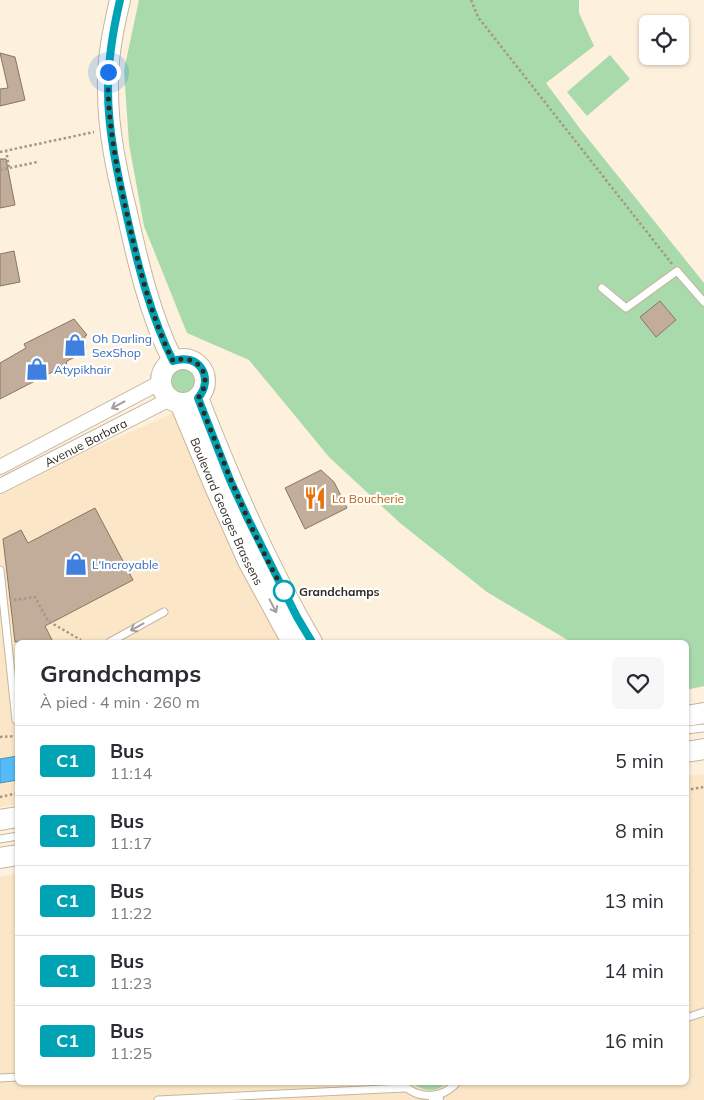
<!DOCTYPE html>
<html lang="fr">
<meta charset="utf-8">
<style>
body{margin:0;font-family:Mulish,sans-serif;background:#f7f7f7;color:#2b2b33;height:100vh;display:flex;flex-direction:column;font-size:19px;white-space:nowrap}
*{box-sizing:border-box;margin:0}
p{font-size:16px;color:#7c7c81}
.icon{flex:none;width:28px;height:28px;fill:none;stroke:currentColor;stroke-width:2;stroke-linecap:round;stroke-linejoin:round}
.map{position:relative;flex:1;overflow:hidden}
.panel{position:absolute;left:15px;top:640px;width:674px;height:445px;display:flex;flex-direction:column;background:#fff;border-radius:8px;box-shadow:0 1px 4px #0004}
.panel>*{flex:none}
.badge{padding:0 10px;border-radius:4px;font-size:18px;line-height:32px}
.tools{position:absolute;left:639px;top:15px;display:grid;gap:10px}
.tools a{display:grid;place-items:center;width:50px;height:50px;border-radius:8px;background:#fff;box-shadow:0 1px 4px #0004;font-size:25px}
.you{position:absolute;width:25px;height:25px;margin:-12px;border:4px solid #fff;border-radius:50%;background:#1a73e8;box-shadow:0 0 0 8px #1a73e833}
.map>.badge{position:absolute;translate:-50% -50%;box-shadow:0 0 0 2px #fff}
.round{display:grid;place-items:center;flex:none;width:52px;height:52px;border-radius:8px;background:#f7f7f7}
.overview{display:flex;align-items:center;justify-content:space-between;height:85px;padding:0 25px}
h1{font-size:24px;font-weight:700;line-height:38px}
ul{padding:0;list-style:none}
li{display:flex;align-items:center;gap:15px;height:70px;padding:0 25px;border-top:1px solid #e1e1e2}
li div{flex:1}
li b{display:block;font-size:19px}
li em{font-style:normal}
li .badge{min-width:55px;font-weight:700;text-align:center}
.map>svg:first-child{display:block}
.built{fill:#fbe7c8}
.green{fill:#a8daac}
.water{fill:#55bcf9;stroke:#4a90b8}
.building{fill:#c2ac9a;stroke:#897563}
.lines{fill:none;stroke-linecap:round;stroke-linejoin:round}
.lane-casing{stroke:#c5b69e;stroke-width:9}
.street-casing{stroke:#c5b69e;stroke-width:16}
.secondary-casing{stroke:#c5b69e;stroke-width:22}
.path{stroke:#a29889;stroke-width:2.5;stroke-dasharray:2.5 2.5;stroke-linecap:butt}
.lane{stroke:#fff;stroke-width:7}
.street{stroke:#fff;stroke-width:14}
.secondary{stroke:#fff;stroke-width:20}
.oneway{stroke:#a29f9b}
.line-casing{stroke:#fff;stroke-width:11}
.line{stroke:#00a3b4;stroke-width:8}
.walk{stroke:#302a21;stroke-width:5;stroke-dasharray:0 9}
.stop-dot{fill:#fff;stroke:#00a3b4;stroke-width:2.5}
.labels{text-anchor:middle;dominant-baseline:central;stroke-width:4.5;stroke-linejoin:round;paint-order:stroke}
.shop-label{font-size:12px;fill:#366cbe;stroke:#fff;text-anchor:start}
.street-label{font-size:12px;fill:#302a21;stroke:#fff}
.food-label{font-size:12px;fill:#c56008;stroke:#fff;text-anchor:start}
.stop-label{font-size:12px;font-weight:bold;fill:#302a21;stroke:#fff;text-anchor:start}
</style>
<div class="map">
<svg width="704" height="1100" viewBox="0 0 704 1100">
<rect width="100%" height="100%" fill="#fdf0dc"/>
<path class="built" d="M187 407 291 642H18L17 804 0 807V495L70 459Z
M704 774V1100H0V877L17 874 18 1082H686V776Z"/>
<path class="green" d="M139 0H579V13L594 46 546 83 581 130 704 283V686L686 690V642H571L487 592 400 523 329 457 249 360 187 333 144 226 129 144 124 70Z
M610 55 630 79 587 116 567 92Z
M169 381a14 14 0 1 1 28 0a14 14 0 1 1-28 0Z
M413 1083H446C436 1093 423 1092 413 1083Z"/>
<path class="water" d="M17 756V780L0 783V759Z"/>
<path class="building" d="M0 53 15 57 25 100 0 106V89L8 88Z
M0 159H6L15 205 0 208Z
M14 251 20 282 0 286V254Z
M660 301 676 320 656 337 640 317Z
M74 319 87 335 85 336 86 349 83 353 67 361 66 365 0 399V363L26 348 24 344Z
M321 470 334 482 347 508 305 529 285 488Z
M95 508 133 580 45 626 53 642H15L3 539 21 530 28 543Z"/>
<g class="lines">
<defs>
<path id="lane" d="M602 288 626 308 677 271 704 302
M0 570 16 720
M110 642 164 612
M686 730 704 728
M0 839 18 836
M686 1018 704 1012
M0 1078 18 1077
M401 1082C416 1100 442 1100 457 1082
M158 1100 405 1088"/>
<g id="street">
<path d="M0 467 161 382"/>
<path id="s1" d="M0 486 170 399"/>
<path d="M436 1099V1100"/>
</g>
<g id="secondary">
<path d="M120 0C113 30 107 59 108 90 108 132 117 173 127 213 138 263 150 315 173 361"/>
<circle cx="183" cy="381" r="22"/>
<path d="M198 398C231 482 266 564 312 642"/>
<path id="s2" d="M180 403 215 487 248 561 292 642"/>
<path d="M686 716 704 713"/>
<path d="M686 752 704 749"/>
<path d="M0 820 18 817"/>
<path d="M0 858 18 855"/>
</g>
</defs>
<use href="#lane" class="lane-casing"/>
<use href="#street" class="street-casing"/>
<use href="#secondary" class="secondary-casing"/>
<path class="path" d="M471 0 478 17 672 264
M6 150 9 168
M0 152 94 132
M0 170 37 162
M14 600 35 597 48 621 81 640
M0 737 18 736
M686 790 704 787
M0 797 18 793"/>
<use href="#lane" class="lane"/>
<use href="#street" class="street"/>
<use href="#secondary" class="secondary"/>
</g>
<defs><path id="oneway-shaft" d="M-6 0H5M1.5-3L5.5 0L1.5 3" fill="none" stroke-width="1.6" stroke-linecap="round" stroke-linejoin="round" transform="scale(1.25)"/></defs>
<g class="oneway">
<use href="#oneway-shaft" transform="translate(118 405) rotate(152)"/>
<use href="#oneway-shaft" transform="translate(273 606) rotate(62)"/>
<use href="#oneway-shaft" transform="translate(137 627) rotate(151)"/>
</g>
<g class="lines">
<defs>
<path id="line" d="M120 0C113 30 108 59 108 90 108 133 118 175 127 217 138 266 151 317 173 361 199 352 215 378 198 398L230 480 248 519 297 617 312 642"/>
</defs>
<use href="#line" class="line-casing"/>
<use href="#line" class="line"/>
<path class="walk" d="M108 72C107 122 117 170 128 219 139 267 151 317 173 361 199 352 215 378 198 398 224 463 249 529 284 591"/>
</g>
<defs>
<symbol id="shop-bare" viewBox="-9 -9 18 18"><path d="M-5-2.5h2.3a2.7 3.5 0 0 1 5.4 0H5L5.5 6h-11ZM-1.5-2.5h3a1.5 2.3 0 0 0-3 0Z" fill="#3f7fe0" stroke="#fff" stroke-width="2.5" paint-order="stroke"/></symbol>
<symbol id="restaurant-bare" viewBox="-9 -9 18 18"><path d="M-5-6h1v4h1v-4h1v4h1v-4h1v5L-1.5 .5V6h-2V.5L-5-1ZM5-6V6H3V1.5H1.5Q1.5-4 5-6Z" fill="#e8710a" stroke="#fff" stroke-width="2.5" paint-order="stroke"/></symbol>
</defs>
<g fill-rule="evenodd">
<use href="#shop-bare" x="59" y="329" width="32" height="32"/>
<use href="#shop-bare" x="21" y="353" width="32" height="32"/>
<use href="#restaurant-bare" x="299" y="482" width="32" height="32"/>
<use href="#shop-bare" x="60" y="548" width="32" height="32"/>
</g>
<circle class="stop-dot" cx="284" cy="591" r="10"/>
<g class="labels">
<g class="shop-label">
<text x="92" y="338">Oh Darling<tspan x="92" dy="14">SexShop</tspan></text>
<text x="54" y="369">Atypikhair</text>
<text x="92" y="564">L'Incroyable</text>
</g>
<g class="street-label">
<text stroke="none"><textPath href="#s1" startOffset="96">Avenue Barbara</textPath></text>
<text stroke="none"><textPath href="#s2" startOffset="118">Boulevard Georges Brassens</textPath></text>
</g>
<g class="food-label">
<text x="332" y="498">La Boucherie</text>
</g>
<g class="stop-label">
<text x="299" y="591">Grandchamps</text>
</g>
</g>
</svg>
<div class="tools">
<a><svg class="icon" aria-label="locate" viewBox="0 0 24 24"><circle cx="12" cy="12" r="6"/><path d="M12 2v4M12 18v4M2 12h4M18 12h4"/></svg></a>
</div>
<div class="you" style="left:108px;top:72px"></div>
<section class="panel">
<div class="overview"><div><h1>Grandchamps</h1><p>À pied · 4 min · 260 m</p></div><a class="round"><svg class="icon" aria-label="heart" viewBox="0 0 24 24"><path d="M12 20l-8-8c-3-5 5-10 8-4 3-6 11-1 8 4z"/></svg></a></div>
<ul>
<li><span class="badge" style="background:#00a3b4;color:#fff">C1</span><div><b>Bus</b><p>11:14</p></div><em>5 min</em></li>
<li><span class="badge" style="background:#00a3b4;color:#fff">C1</span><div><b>Bus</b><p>11:17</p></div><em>8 min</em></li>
<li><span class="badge" style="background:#00a3b4;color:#fff">C1</span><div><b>Bus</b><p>11:22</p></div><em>13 min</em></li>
<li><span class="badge" style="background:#00a3b4;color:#fff">C1</span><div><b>Bus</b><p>11:23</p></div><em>14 min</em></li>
<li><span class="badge" style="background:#00a3b4;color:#fff">C1</span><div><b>Bus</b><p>11:25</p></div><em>16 min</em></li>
</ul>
</section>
</div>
